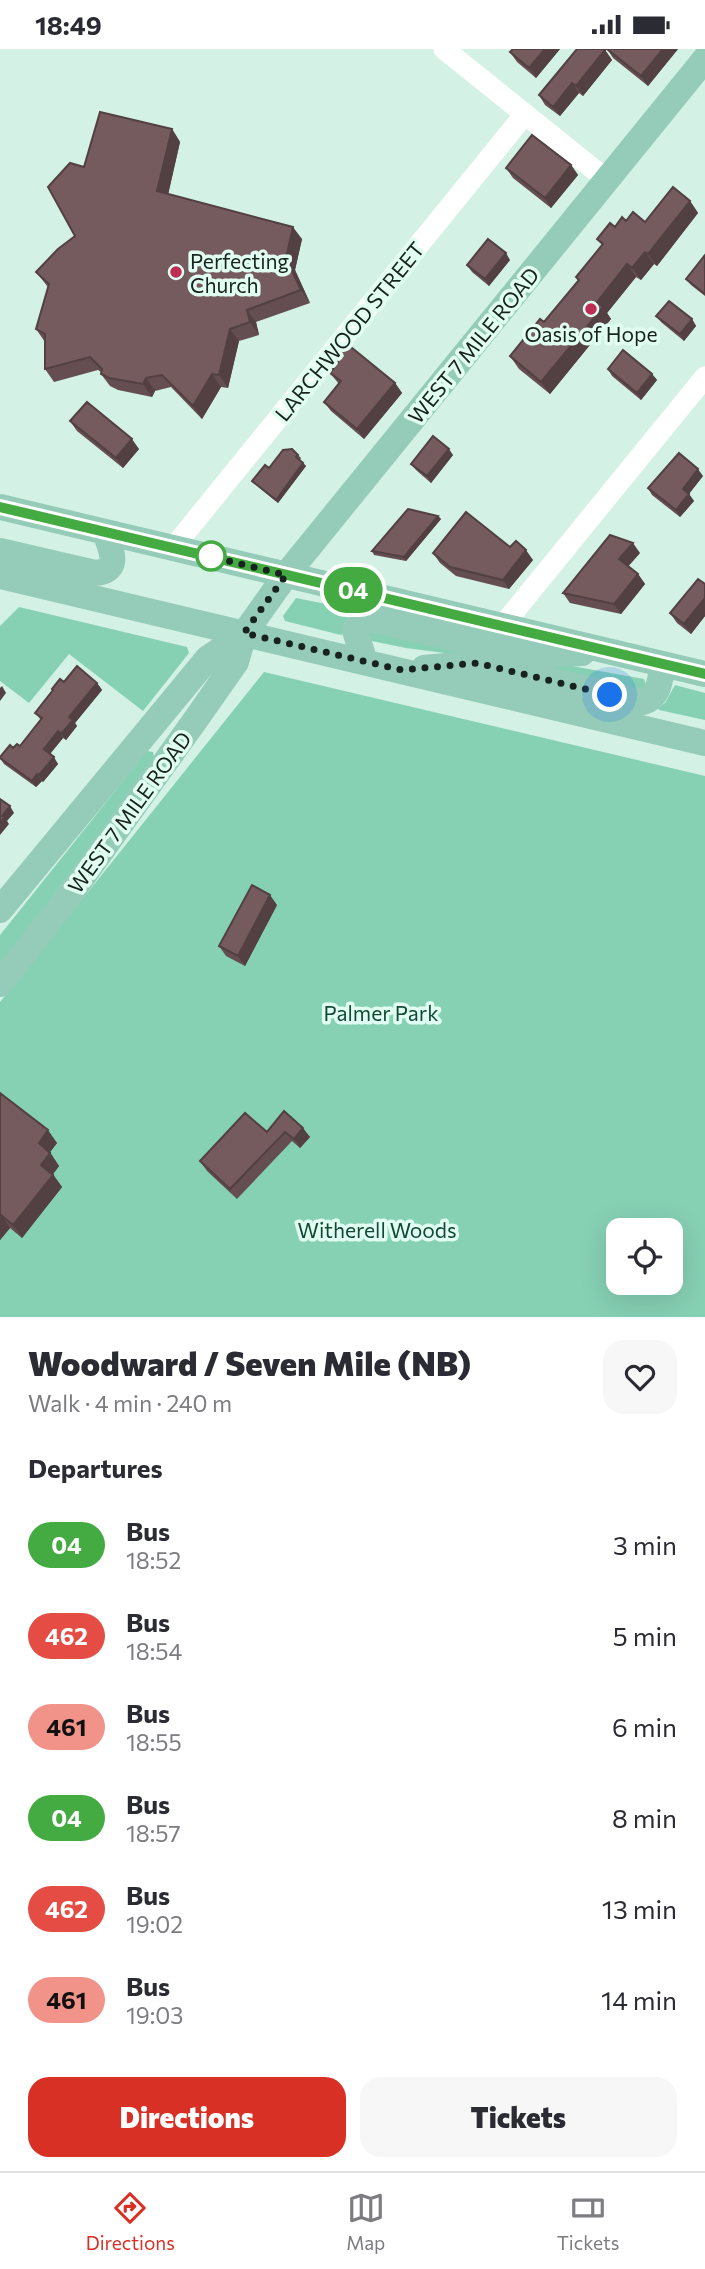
<!DOCTYPE html>
<meta charset="utf-8">
<style>
body{margin:0;font-family:Commissioner,sans-serif;background:#f7f7f7;color:#2b2b33;height:100vh;display:flex;flex-direction:column;font-size:26px;white-space:nowrap}
*{box-sizing:border-box;margin:0}
p{font-size:23px;color:#7c7c81}
.icon{flex:none;width:38px;height:38px;fill:none;stroke:currentColor;stroke-width:2;stroke-linecap:round;stroke-linejoin:round}
.map{position:relative;height:1268px;overflow:hidden}
.drawer{display:flex;flex-direction:column;background:#fff;flex:1}
.drawer>*{flex:none}
.badge{padding:0 14px;border-radius:23px;font-size:24px;line-height:46px}
.buttons{position:absolute;left:606px;top:1169px;display:grid;gap:14px}
.buttons a{display:grid;place-items:center;width:77px;height:77px;border-radius:14px;background:#fff;box-shadow:0 7px 28px #0002;font-size:35px}
.you{position:absolute;width:35px;height:35px;margin:-18px;border:5px solid #fff;border-radius:50%;background:#1a73e8;box-shadow:0 0 0 10px #1a73e833}
.map>.badge{position:absolute;translate:-50% -50%;box-shadow:0 0 0 4px #fff}
h2{padding:0 28px;font-size:26px;line-height:63px}
.round{display:grid;place-items:center;flex:none;width:74px;height:74px;border-radius:21px;background:#f7f7f7}
.headline{display:flex;align-items:center;justify-content:space-between;height:119px;padding:0 28px}
h1{font-size:33px;font-weight:800;line-height:52px}
.primary-button{display:flex;gap:14px;margin-top:auto;padding:14px 28px}
.primary-button a{flex:1;height:80px;border-radius:21px;background:#d93025;color:#fff;font-size:28px;font-weight:800;line-height:80px;text-align:center}
.primary-button a+a{background:#f7f7f7;color:#2b2b33}
ul{padding:0;list-style:none}
li{display:flex;align-items:center;gap:21px;height:91px;padding:0 28px}
li div{flex:1}
li b{display:block;font-size:26px}
li em{font-style:normal}
li .badge{min-width:77px;font-weight:700;text-align:center}
.status{display:flex;justify-content:space-between;align-items:center;height:49px;padding:0 35px;background:#fff;direction:ltr}
.status svg{height:19px;fill:currentColor}
.tab-bar{display:flex;justify-content:space-around;align-items:center;height:98px;border-top:2px solid #e1e1e2;background:#fff;font-size:19px;color:#7c7c81}
.tab-bar a{display:grid;justify-items:center;gap:4px}
.tab-bar .active{color:#d93025}
.map>svg:first-child{display:block}
.green{fill:#86d0b4;fill-rule:evenodd}
.lines{fill:none;stroke-linecap:round;stroke-linejoin:round}
.minor{stroke:#fff;stroke-width:21}
.major{stroke:#95cbb9;stroke-width:26}
.wall{fill:#654e51}
.shaded-wall{fill:#524042}
.building{fill:#755b5e;stroke:#524042;stroke-width:2}
.line-casing{stroke:#fff;stroke-width:16}
.line{stroke:#44aa42;stroke-width:10}
.walk{stroke:#18231f;stroke-width:7;stroke-dasharray:0 12.6}
.poi-dot{fill:#bd2d54;stroke:#e1fef2;stroke-width:2.5}
.stop-dot{fill:#fff;stroke:#44aa42;stroke-width:3.5}
.labels{text-anchor:middle;dominant-baseline:central;stroke-width:7;stroke-linejoin:round;paint-order:stroke}
.poi-label{font-size:21px;fill:#18231f;stroke:#e1fef2;text-anchor:start}
.street-label{font-size:21px;fill:#18231f;stroke:#e1fef2}
.park-label{font-size:21px;fill:#114837;stroke:#e1fef2}
</style>
<div class="status"><b>18:49</b><svg viewBox="0 0 49 12"><path d="M0 12V9h3v3zM5 12V6h3v6zM10 12V3h3v9zM15 12V0h3v12zM26 1h20v11H26zM47 4h2v5h-2z"/></svg></div>
<div class="map">
<svg width="705" height="1268" viewBox="0 0 705 1268">
<rect width="100%" height="100%" fill="#d4f1e5"/>
<path class="green" d="M296 549 351 560 352 563 344 575V583L341 586 285 572 283 567Z
M19 558 187 598 189 604 143 662 69 605 29 654 0 632V577Z
M366 580 644 630 646 636 644 643 460 606 406 599 367 591Z
M264 623 705 727V1268H0V953ZM618 1181H670V1234H618Z
M675 636 705 644V671L659 661 658 659 665 654Z
M147 702 153 703 154 708 80 811 0 917V886Z"/>
<g class="lines">
<path class="minor" d="M444 0 607 131
M173 499 525 65
M503 576 705 328"/>
<path class="major" d="M0 458 705 625
M0 502 95 524C122 522 111 500 105 483
M0 527 705 694
M365 613 355 582C361 570 367 571 380 572L530 607 582 604
M424 619 477 614 643 653C660 648 660 630 663 615
M0 861 208 609 244 585
M0 935 72 843 194 673 236 613 244 585 286 526 705 10"/>
</g>
<path class="wall" d="M560 0 536 29 517 13 510 3Z
M607 0H678L648 37 613 9Z
M605 1 612 11 583 47 579 44 560 67 545 56 539 46Z
M172 80 180 93 168 145 302 190 295 221 310 254 256 273 259 286 239 292 228 339 221 338 202 370 171 338 155 342 152 348 118 341 110 337 101 325V323L98 321 54 333 45 320V293L36 280 48 238 36 223 75 187 84 118Z
M571 116 578 126 551 159 513 129 506 119Z
M690 152 698 164 657 217 654 215 641 231 636 228 607 264 611 270 550 345 519 320 510 307 544 273 578 232 576 228 602 196 597 190 626 172 645 173Z
M705 206V247L691 236 686 230Z
M510 211 489 237 472 223 467 216Z
M656 267 692 270 696 277 684 292 661 273Z
M334 309 395 334 402 344 364 390 331 362 324 353 339 335 330 324 337 315Z
M608 320 652 325 657 331 641 351 612 327Z
M70 372 139 400 123 419 77 382Z
M298 406 301 409 300 411 306 417 278 454 255 435 252 432Z
M453 406 431 434 416 421 411 415Z
M703 427 689 445 694 452 680 468 652 446 648 439Z
M438 467 441 470 406 512 374 506 372 502Z
M510 498 533 511 509 540 456 527 440 514 433 504Z
M640 504 628 517 638 525 645 535 621 565 570 554 563 544Z
M705 535V567L691 585 677 574 670 564Z
M64 633 97 634 102 641 75 674 77 677 66 691 63 689 50 705 58 715 43 733 42 732 36 738 4 715 0 709 13 699 20 697 41 671 35 664Z
M277 856 245 917 226 907 219 897Z
M0 1044 57 1094 50 1103 59 1117 53 1125 62 1138 22 1189 10 1179 0 1191Z
M284 1062 310 1088 300 1099 292 1092 237 1150 207 1122 200 1112 267 1083Z"/>
<path class="shaded-wall" d="M545 0H560L536 29 529 19Z
M663 0H678L648 37 641 27Z
M605 1 612 11 583 47 576 37Z
M572 34 579 44 560 67 553 58Z
M172 80 180 93 166 155 157 142Z
M571 116 578 126 551 159 545 149Z
M690 152 698 164 657 217 648 205Z
M293 178 302 190 295 221 310 254 301 241 286 209Z
M645 203 654 215 641 231 632 219Z
M506 204 510 211 489 237 485 230Z
M627 215 636 228 607 264 611 270 550 345 541 333 597 253Z
M247 261 256 273 259 286 250 273Z
M692 270 696 277 684 292 680 285Z
M230 280 239 292 228 339 219 326Z
M212 325 221 338 202 370 193 357Z
M652 325 657 331 641 351 637 344Z
M146 329 155 342 152 348 143 335Z
M395 334 402 344 364 390 357 380Z
M132 390 139 400 123 419 116 409Z
M449 400 453 406 431 434 427 427Z
M303 414 306 417 278 454 276 451Z
M698 420 703 427 687 447 683 440Z
M689 445 694 452 680 468 676 461Z
M438 467 441 470 406 512 404 508Z
M633 494 640 504 626 520 619 510Z
M526 501 533 511 509 540 503 531Z
M638 525 645 535 621 565 614 555Z
M705 549V567L691 585 684 575Z
M97 634 102 641 75 674 77 677 66 691 61 685 69 668Z
M2 637 6 644 0 652V639Z
M58 682 63 689 49 706 44 700Z
M54 708 58 715 43 733 39 726Z
M37 725 42 732 36 738 32 732Z
M10 757 14 764 7 772 9 775 0 786V774L2 767Z
M270 846 277 856 245 917 238 907Z
M303 1079 310 1088 300 1099 294 1090Z
M48 1081 57 1094 47 1107 39 1094Z
M50 1104 59 1117 50 1129 41 1116Z
M53 1126 62 1138 22 1189 13 1176Z
M1 1166 10 1179 0 1191V1168Z"/>
<path class="building" d="M513 0H545L529 19 510 3Z
M577 0H603L605 1 576 37 572 34 553 58 539 46Z
M607 0H663L641 27Z
M100 63 172 80 157 142 293 178 286 209 301 241 247 261 250 273 230 280 219 326 212 325 193 357 162 326 146 329 143 335 109 329 101 325 102 320 90 308 45 320V285L36 280 49 235 36 223 58 200 75 187 48 138 70 114 84 118Z
M532 86 571 116 545 149 506 119Z
M673 138 690 152 648 205 645 203 632 219 627 215 597 253 603 258 541 333 510 307 540 270 544 273 579 231 576 228 603 195 597 190 610 174 615 178 622 168 626 172 633 163 645 173Z
M488 190 506 204 485 230 467 216Z
M705 206V245L686 230Z
M669 252 692 270 680 285 656 267Z
M346 294 395 334 357 380 324 353 341 332 330 324 338 313 334 309Z
M623 301 652 325 637 344 608 320Z
M87 353 132 390 116 409 70 372Z
M433 387 449 400 427 427 411 415Z
M292 400 298 406 296 408 303 414 276 451 252 432 265 416 269 419 283 401Z
M679 404 698 420 683 440 689 445 676 461 648 439Z
M408 460 438 467 404 508 372 502Z
M466 463 510 498 516 492 526 501 503 531 450 518 433 504Z
M610 486 633 494 619 510 638 525 614 555 563 544Z
M698 530 705 535V549L684 575 670 564Z
M77 617 97 634 69 668 73 671 61 685 58 682 44 700 54 708 39 726 37 725 32 732 0 709V708L10 696 13 699 17 695 20 697 42 669 35 664 53 641 52 640 60 630 64 633Z
M0 750 10 757 2 767 5 768 0 774Z
M252 836 270 846 238 907 219 897Z
M0 1044 48 1081 39 1094 50 1104 41 1116 53 1126 13 1176 1 1166 0 1168Z
M284 1062 303 1079 294 1090 285 1083 230 1140 200 1112 245 1064 267 1083Z"/>
<g class="lines">
<defs>
<path id="line" d="M0 458 705 625"/>
</defs>
<use href="#line" class="line-casing"/>
<use href="#line" class="line"/>
<path class="walk" d="M211 507H208L286 526 244 584 402 621 477 614 610 646"/>
</g>
<g class="poi-dot">
<circle cx="176" cy="223" r="7"/>
<circle cx="591" cy="260" r="7"/>
</g>
<circle class="stop-dot" cx="211" cy="507" r="14"/>
<g class="labels">
<g class="poi-label">
<text x="190" y="211">Perfecting<tspan x="190" dy="24">Church</tspan></text>
<text x="591" y="284" text-anchor="middle">Oasis of Hope</text>
</g>
<g class="street-label">
<text transform="translate(349 282) rotate(-51)">LARCHWOOD STREET</text>
<text transform="translate(473 296) rotate(-51)">WEST 7 MILE ROAD</text>
<text transform="translate(129 763) rotate(-54)">WEST 7 MILE ROAD</text>
</g>
<g class="park-label">
<text x="381" y="963">Palmer Park</text>
<text x="377" y="1180">Witherell Woods</text>
</g>
</g>
</svg>
<div class="buttons">
<a><svg class="icon" aria-label="locate" viewBox="0 0 24 24"><circle cx="12" cy="12" r="6"/><path d="M12 2v4M12 18v4M2 12h4M18 12h4"/></svg></a>
</div>
<div class="you" style="left:610px;top:646px"></div>
<b class="badge" style="left:353px;top:541px;background:#44aa42;color:#fff">04</b>
</div>
<section class="drawer">
<div class="headline"><div><h1>Woodward / Seven Mile (NB)</h1><p>Walk · 4 min · 240 m</p></div><a class="round"><svg class="icon" aria-label="heart" viewBox="0 0 24 24"><path d="M12 20l-8-8c-3-5 5-10 8-4 3-6 11-1 8 4z"/></svg></a></div>
<h2>Departures</h2>
<ul>
<li><span class="badge" style="background:#44aa42;color:#fff">04</span><div><b>Bus</b><p>18:52</p></div><em>3 min</em></li>
<li><span class="badge" style="background:#e54c44;color:#fff">462</span><div><b>Bus</b><p>18:54</p></div><em>5 min</em></li>
<li><span class="badge" style="background:#f19389;color:#111">461</span><div><b>Bus</b><p>18:55</p></div><em>6 min</em></li>
<li><span class="badge" style="background:#44aa42;color:#fff">04</span><div><b>Bus</b><p>18:57</p></div><em>8 min</em></li>
<li><span class="badge" style="background:#e54c44;color:#fff">462</span><div><b>Bus</b><p>19:02</p></div><em>13 min</em></li>
<li><span class="badge" style="background:#f19389;color:#111">461</span><div><b>Bus</b><p>19:03</p></div><em>14 min</em></li>
</ul>
<div class="primary-button"><a>Directions</a><a>Tickets</a></div>
</section>
<nav class="tab-bar">
<a class="active"><svg class="icon" aria-label="directions" viewBox="0 0 24 24"><path d="M12 3l9 9-9 9-9-9zM9 14v-3h6M13 9l2 2-2 2"/></svg>Directions</a>
<a><svg class="icon" aria-label="map" viewBox="0 0 24 24"><path d="M3 6l6-2 6 2 6-2v14l-6 2-6-2-6 2zM9 4v14M15 6v14"/></svg>Map</a>
<a><svg class="icon" aria-label="tickets" viewBox="0 0 24 24"><path d="M3 7h18v10H3zM15 7v10"/></svg>Tickets</a>
</nav>
